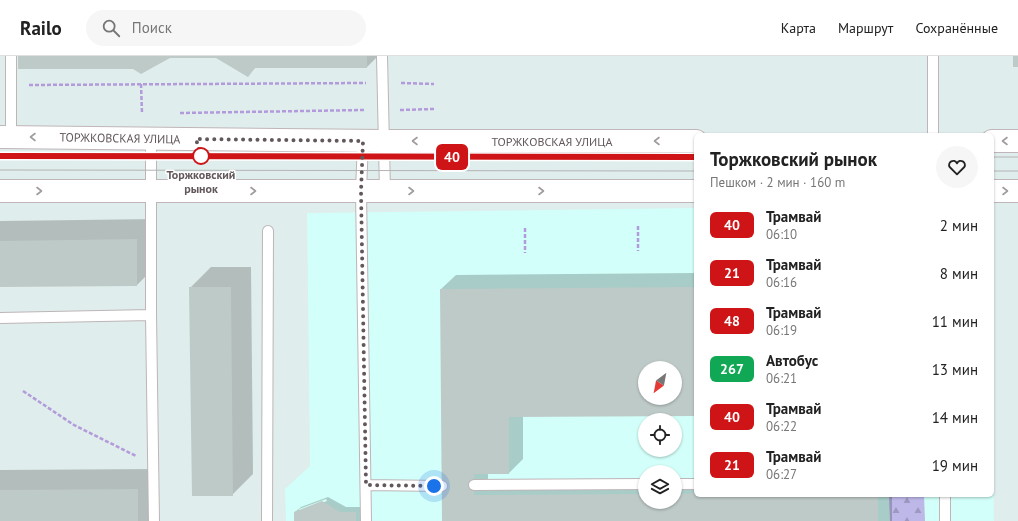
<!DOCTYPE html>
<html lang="ru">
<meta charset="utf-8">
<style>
body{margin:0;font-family:"PT Sans",sans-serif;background:#f6f6f6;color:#222;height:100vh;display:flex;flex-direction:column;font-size:15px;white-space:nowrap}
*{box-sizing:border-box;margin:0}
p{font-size:13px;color:#767676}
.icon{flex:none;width:22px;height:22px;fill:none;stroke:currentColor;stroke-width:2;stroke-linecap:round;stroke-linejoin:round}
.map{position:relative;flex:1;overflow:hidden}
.sheet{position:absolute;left:694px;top:77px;width:300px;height:364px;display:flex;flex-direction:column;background:#fff;border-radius:6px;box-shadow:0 1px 3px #0004}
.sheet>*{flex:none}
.badge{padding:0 8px;border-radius:6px;font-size:14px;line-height:26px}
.needle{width:26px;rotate:212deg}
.fabs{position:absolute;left:638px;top:305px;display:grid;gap:8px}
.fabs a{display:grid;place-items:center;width:44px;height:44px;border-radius:50%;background:#fff;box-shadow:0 1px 3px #0004;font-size:20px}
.you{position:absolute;width:20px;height:20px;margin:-10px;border:3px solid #fff;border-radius:50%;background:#1a73e8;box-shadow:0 0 0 6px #1a73e833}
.map>.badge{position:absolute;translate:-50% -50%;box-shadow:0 0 0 2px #fff}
.round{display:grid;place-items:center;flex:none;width:42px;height:42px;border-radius:21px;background:#f6f6f6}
.overview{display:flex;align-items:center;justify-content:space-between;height:68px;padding:0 16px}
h1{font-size:19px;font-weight:700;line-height:30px}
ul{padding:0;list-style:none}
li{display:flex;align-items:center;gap:12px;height:48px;padding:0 16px}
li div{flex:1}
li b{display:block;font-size:15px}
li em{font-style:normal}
li .badge{min-width:44px;font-weight:700;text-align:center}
header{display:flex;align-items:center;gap:24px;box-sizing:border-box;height:56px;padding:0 20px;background:#fff;border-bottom:1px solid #e0e0e0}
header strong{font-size:19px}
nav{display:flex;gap:22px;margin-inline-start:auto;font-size:14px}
.search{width:280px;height:36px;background:#f6f6f6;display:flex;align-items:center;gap:10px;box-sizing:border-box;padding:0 14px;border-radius:22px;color:#767676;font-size:15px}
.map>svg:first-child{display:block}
.commercial{fill:#d2fff9;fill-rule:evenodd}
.forest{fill:url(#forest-firs)}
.shadow{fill:#0003;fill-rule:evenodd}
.building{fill:#becac7;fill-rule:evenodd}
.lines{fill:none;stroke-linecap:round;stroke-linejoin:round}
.service-casing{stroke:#beb5b7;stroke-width:12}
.secondary-casing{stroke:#c0b5b8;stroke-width:24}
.path{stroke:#b29adb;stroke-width:2.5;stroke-dasharray:4 2;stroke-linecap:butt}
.service{stroke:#fff;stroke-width:10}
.secondary{stroke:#fff;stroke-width:22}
.tram{stroke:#b5b4b4;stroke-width:1}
.oneway{stroke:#a19b9d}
.line-casing{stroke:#fff;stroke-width:9}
.line{stroke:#ce1417;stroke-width:6}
.walk{stroke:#62585b;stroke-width:4;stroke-dasharray:0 7.2}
.stop-dot{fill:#fff;stroke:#ce1417;stroke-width:2}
.labels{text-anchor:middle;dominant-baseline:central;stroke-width:3;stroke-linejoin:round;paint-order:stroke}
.street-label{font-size:12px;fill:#62585b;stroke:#fff}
.stop-label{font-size:12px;font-weight:bold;fill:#62585b;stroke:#fff}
</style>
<header>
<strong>Railo</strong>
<div class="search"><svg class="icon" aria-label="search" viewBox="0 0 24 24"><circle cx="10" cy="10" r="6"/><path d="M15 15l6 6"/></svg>Поиск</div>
<nav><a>Карта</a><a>Маршрут</a><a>Сохранённые</a></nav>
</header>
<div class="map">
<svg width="1018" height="465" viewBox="0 0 1018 465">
<defs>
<pattern id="forest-firs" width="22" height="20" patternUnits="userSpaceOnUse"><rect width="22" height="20" fill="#bdb8e8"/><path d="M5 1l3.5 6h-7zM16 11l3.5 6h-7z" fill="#9d98bf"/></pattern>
</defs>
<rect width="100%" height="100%" fill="#dfedec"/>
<path class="commercial" d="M696 152V439H992V343L994 465H286L285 433 310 410 307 157ZM645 312H675V342H645ZM645 364H675V394H645ZM645 416H675V446H645Z"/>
<path class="forest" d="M889 439H924L925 465H890Z"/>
<path class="shadow" d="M19 0H378L367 11H256L247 20 216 1H170L134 12Z
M157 163V209L137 229 0 230V165Z
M211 211H251L253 418 232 439 190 232Z
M696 217V359L523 360V403L509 417H488V425L645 433V446H675V433H696V439H892V465H443L441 233 456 219ZM645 312H675V342H645Z
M158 413 151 465H0V414Z
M328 441 346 451H360L361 465H295V456L301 451ZM326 443 327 445 299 455V453Z"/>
<path class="building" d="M18 0H367V12H255L248 21 216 2H170L141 18 133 13H18Z
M1013 0H1018V11H1013Z
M137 183V230L0 231V185Z
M189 231H231L233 440H192Z
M696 231V360L509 361V418H474V439L645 438V446H675V438L696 437V439H878V465H442L440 233ZM645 312H675V342H645Z
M138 433V465H0V434Z
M322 445 340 456H356V465H294V456Z"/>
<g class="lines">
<defs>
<path id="service" d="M11 0V81
M382 0 385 135
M933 0V79
M151 82V259L154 465
M363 85 361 135 366 465
M0 262 151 259
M675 428H696
M366 429 442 430
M474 429 645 428
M945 439V465
M267 465 268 175"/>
<path id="secondary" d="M0 81 384 85H696
M992 85H1018
M0 135H696
M992 135H1018"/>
</defs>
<use href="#service" class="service-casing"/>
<use href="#secondary" class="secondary-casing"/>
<path class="path" d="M401 27 434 28
M141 28 142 57
M29 29 366 27
M400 54 434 53
M180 57 365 54
M638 170V195
M525 172V197
M23 335 74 369 136 400"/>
<use href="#service" class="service"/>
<use href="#secondary" class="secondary"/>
<path class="tram" d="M0 100 696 101
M992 101H1018
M0 114 696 115
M992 115H1018"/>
</g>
<defs><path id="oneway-chevron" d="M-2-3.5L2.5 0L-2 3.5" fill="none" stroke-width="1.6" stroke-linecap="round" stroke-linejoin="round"/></defs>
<g class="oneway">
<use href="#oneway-chevron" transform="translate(33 81) rotate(-180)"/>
<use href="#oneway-chevron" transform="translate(415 85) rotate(180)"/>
<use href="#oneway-chevron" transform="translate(657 85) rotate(-180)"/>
<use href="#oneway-chevron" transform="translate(1005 85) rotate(-180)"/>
<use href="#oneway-chevron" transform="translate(39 135)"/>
<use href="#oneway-chevron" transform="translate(253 135)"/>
<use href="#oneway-chevron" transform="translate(411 135)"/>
<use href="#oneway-chevron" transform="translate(541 135)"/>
<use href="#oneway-chevron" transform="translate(1005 135)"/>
</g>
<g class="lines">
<defs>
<path id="line" d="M0 100 696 101"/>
</defs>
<use href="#line" class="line-casing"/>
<use href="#line" class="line"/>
<path class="walk" d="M201 100 196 83 363 85 361 135 366 429 434 430"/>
</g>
<circle class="stop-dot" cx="201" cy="100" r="8"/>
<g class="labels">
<g class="street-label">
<text transform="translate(120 82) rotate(1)">ТОРЖКОВСКАЯ УЛИЦА</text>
<text x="552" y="85">ТОРЖКОВСКАЯ УЛИЦА</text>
</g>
<g class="stop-label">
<text x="201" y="118">Торжковский<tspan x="201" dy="14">рынок</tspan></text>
</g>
</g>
</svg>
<div class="fabs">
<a><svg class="needle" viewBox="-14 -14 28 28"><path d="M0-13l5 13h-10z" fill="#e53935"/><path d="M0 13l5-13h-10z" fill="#767676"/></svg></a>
<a><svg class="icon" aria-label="locate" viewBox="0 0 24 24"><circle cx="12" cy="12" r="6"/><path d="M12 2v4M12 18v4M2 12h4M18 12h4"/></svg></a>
<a><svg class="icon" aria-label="layers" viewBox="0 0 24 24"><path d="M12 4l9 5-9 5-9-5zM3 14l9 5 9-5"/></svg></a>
</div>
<div class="you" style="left:434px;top:430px"></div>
<b class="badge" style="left:452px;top:101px;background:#ce1417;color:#fff">40</b>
<section class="sheet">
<div class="overview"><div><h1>Торжковский рынок</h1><p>Пешком · 2 мин · 160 m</p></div><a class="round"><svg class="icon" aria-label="heart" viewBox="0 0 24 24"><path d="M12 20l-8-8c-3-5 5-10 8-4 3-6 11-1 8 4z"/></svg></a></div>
<ul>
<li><span class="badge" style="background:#ce1417;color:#fff">40</span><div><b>Трамвай</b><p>06:10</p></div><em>2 мин</em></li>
<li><span class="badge" style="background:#ce1417;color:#fff">21</span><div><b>Трамвай</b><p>06:16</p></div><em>8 мин</em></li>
<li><span class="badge" style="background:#ce1417;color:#fff">48</span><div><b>Трамвай</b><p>06:19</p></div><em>11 мин</em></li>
<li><span class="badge" style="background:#10a855;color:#fff">267</span><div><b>Автобус</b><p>06:21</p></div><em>13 мин</em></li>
<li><span class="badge" style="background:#ce1417;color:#fff">40</span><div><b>Трамвай</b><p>06:22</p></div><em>14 мин</em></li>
<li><span class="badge" style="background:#ce1417;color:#fff">21</span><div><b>Трамвай</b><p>06:27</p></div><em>19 мин</em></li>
</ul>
</section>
</div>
